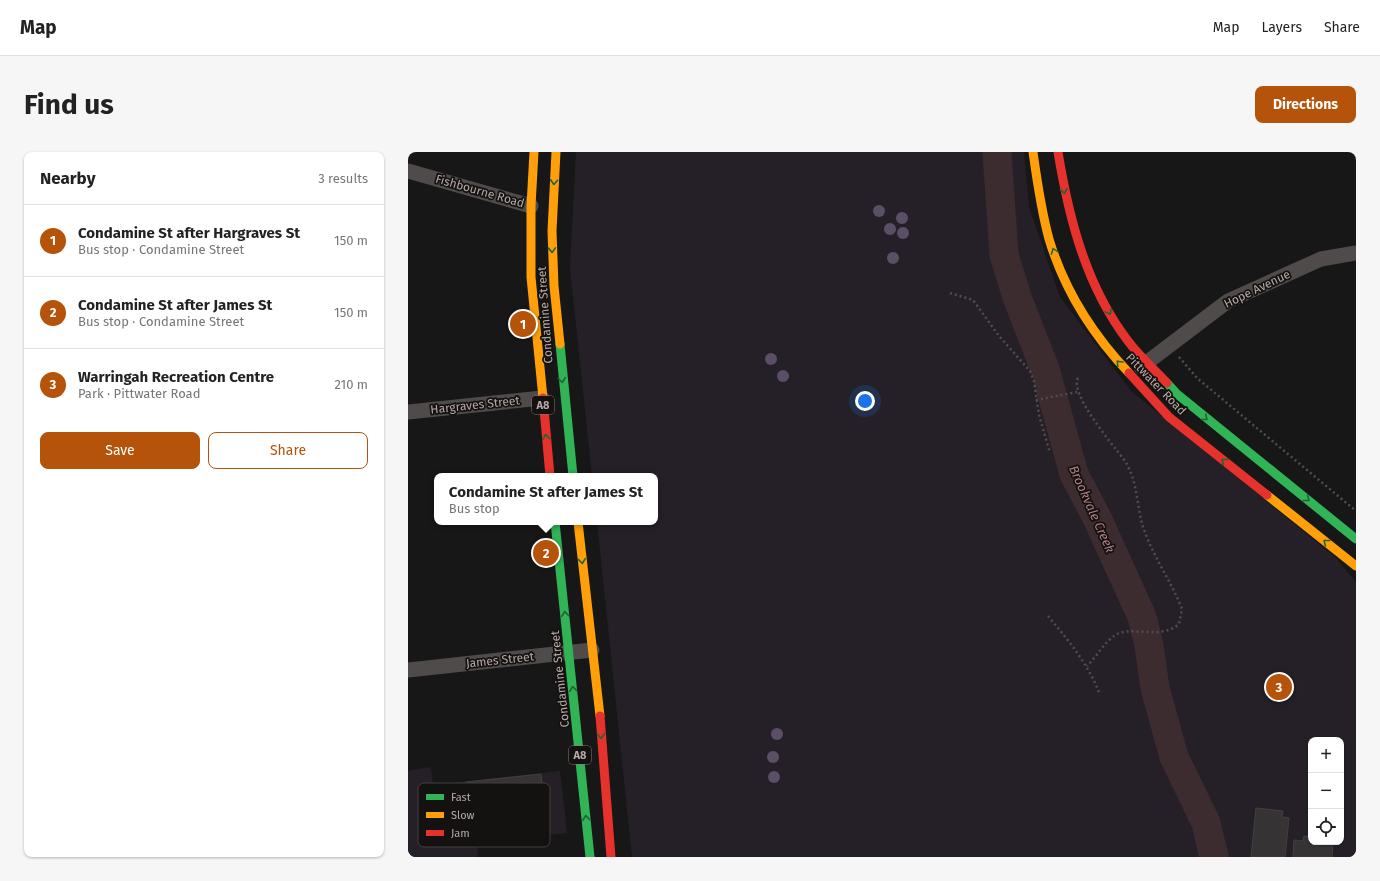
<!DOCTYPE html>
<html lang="en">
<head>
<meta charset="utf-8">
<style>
	:root { --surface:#fff; --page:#f6f6f6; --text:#222; --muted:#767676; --line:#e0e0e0; --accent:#b45309 }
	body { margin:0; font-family:"Fira Sans",sans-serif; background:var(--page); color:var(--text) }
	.controls { position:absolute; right:12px; bottom:12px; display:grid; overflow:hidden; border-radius:8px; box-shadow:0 1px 3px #0004 }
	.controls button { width:36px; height:36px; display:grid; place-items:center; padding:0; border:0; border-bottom:1px solid var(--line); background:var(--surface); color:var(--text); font:20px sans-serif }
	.you { position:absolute; left:457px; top:249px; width:14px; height:14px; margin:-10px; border:3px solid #fff; border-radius:50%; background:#1a73e8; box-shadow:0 0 0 6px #1a73e833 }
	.badge { display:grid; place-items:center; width:26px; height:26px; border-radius:50%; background:var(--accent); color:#fff; font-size:13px; font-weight:700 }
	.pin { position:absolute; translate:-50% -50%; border:2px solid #fff; box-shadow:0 1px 4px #0006 }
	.popup { position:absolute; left:26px; top:321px; width:224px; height:52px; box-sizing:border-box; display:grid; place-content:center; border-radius:8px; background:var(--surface); filter:drop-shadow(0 1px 3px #0005); font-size:13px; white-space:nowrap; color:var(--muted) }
	.popup b { font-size:15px; color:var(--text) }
	.popup::after { content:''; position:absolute; left:50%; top:100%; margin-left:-8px; border:8px solid transparent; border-top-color:var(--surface) }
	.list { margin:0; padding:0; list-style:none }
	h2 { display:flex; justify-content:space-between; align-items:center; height:52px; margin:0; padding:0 16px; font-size:17px }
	h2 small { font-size:13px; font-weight:400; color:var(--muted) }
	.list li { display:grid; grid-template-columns:26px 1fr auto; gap:12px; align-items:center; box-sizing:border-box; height:72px; padding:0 16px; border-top:1px solid var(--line) }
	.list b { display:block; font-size:15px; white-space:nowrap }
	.list p { margin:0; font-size:13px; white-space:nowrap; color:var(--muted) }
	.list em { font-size:13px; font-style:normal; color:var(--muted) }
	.actions { display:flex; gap:8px; padding:12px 16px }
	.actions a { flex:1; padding:9px 0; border:1px solid var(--accent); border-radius:8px; text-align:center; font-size:14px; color:var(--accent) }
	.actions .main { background:var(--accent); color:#fff }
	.icon { flex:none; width:22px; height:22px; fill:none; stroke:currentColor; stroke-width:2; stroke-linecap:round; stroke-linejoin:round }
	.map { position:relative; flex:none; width:948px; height:705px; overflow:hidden; border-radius:8px }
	header { display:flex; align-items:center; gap:24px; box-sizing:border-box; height:56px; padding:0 20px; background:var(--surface); border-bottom:1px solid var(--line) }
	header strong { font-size:19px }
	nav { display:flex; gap:22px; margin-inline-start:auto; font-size:14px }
	.intro { display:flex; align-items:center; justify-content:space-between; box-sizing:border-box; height:96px; padding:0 24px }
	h1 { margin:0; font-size:28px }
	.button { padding:10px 18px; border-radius:8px; background:var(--accent); color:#fff; font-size:14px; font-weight:700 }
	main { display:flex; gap:24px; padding:0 24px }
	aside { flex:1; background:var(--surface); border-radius:8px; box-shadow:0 1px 3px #0004 }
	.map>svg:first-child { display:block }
</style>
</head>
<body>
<header>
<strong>Map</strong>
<nav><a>Map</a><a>Layers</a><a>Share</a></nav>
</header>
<div class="intro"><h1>Find us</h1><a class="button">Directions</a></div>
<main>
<aside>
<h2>Nearby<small>3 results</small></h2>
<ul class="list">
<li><span class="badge">1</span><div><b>Condamine St after Hargraves St</b><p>Bus stop · Condamine Street</p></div><em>150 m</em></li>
<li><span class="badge">2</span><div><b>Condamine St after James St</b><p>Bus stop · Condamine Street</p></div><em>150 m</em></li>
<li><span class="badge">3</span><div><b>Warringah Recreation Centre</b><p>Park · Pittwater Road</p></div><em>210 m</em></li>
</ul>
<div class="actions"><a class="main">Save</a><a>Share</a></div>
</aside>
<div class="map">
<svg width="948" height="705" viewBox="0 0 948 705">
	<rect width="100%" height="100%" fill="#171717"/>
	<g fill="#252028" fill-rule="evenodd">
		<path d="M168 0H616L621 55 652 145 723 239 928 406 948 430V705H224L189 370H247V324H184L162 116ZM903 588H933V690H903Z"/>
		<polygon points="23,615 25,633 152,619 159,681 69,690 70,705 0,705 0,619"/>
	</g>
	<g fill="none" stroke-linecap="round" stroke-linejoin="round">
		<polyline stroke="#3d2c2f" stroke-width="29" points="589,0 596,103 610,148 637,217 666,322 690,368 734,465 741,493 747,536 766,605 798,671 806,705"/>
	</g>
	<g fill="#353333" stroke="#43403f">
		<polygon points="133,622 140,682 96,687 95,680 60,684 59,672 63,671 58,630"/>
		<polygon points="848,656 875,659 874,665 881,666 877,705 843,705"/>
		<polygon points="896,684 903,685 903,690 916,690 916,692 925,692 924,705 885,705 886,688 895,689"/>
	</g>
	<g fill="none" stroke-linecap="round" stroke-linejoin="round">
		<g stroke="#524d4d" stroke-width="2.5" stroke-dasharray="2 3" stroke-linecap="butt">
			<polyline points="542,141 565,148 591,184 622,219 626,229 631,263 642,301"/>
			<polyline points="771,205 789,226 948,359"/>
			<path d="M670 226C661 241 704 292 714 305 732 328 727 358 738 383 748 409 764 431 774 457L771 472C752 489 722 472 706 484 696 491 688 505 679 514"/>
			<polyline points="628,248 669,240"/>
			<path d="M640 464C661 489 681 513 692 543"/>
		</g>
		<g stroke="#504b4b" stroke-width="15">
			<polyline points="0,19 123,54"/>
			<polyline points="733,215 820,149 913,107 948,101"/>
			<polyline points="0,260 134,246"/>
			<polyline points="0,518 184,498"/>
		</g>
		<g stroke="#30b455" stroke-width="9">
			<polyline points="152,192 165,324"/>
			<polyline points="759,231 769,242 948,387"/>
			<polyline points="147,370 182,705"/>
		</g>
		<g stroke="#ff9f0a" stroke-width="9">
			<polyline points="126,0 123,54 123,125 135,246"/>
			<polyline points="148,0 144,79 146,134 152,192"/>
			<path d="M625 0C629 29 633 58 641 87 656 137 685 183 721 221"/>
			<polyline points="859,343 948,414"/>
			<polyline points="170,370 192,564"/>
		</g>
		<g stroke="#e5322d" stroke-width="9">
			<path d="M650 0C661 67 678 134 720 189 731 204 746 217 759 231"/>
			<polyline points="721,221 761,265 859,343"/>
			<polyline points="135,246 142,324"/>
			<polyline points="192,564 203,705"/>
		</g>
	</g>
	<g fill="#5a4f65">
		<circle cx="471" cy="59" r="6"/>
		<circle cx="494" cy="66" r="6"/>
		<circle cx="482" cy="77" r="6"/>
		<circle cx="495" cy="81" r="6"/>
		<circle cx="485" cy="106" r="6"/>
		<circle cx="363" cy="207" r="6"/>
		<circle cx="375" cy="224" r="6"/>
		<circle cx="369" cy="582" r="6"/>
		<circle cx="365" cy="605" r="6"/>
		<circle cx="366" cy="625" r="6"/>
	</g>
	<defs><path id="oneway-chevron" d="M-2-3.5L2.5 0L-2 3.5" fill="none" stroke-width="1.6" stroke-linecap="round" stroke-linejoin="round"/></defs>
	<g stroke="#226333">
		<use href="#oneway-chevron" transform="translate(146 30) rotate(93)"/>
		<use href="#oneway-chevron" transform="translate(656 39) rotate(80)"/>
		<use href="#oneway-chevron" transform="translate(144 98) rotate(88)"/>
		<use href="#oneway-chevron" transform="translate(646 99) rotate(-111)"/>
		<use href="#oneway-chevron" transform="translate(701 160) rotate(62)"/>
		<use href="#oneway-chevron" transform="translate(711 211) rotate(-133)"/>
		<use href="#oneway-chevron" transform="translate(154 228) rotate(84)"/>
		<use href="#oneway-chevron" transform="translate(797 266) rotate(39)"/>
		<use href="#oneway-chevron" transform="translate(138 285) rotate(-96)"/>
		<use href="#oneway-chevron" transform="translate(816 309) rotate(-141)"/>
		<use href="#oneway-chevron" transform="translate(899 347) rotate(38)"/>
		<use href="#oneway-chevron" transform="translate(918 390) rotate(-142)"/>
		<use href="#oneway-chevron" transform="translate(174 409) rotate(84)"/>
		<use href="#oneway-chevron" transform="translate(157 462) rotate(-96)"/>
		<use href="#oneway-chevron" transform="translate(165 537) rotate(-96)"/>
		<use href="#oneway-chevron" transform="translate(193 584) rotate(85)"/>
		<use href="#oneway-chevron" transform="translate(178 666) rotate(-96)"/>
	</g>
	<g text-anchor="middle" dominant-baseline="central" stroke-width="3.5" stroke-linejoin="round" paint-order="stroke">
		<g fill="#131211" stroke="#867c7a" stroke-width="1">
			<rect x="124" y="244" width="22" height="18" rx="3"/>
			<rect x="161" y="594" width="22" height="18" rx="3"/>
		</g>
		<g font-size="11" font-weight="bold" fill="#b8a9a7">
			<text x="135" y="253">A8</text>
			<text x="172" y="603">A8</text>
		</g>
		<g font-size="12" fill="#b8a9a7" stroke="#131211">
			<text transform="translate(72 39) rotate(16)">Fishbourne Road</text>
			<text transform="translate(849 137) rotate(-26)">Hope Avenue</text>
			<text transform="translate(137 163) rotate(-94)">Condamine Street</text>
			<text transform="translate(748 232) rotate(46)">Pittwater Road</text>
			<text transform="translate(67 253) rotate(-6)">Hargraves Street</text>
			<text transform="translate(92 508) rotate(-6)">James Street</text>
			<text transform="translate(152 527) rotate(-96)">Condamine Street</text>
		</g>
		<g font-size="13" font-style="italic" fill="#b57c83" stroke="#131211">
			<text transform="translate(684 357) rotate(66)">Brookvale Creek</text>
		</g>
	</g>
	<rect x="10" y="631" width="132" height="64" rx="6" fill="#131211" stroke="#453f3e" stroke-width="1"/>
	<rect x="18" y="642" width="18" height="6" fill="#30b455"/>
	<rect x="18" y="660" width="18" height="6" fill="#ff9f0a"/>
	<rect x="18" y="678" width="18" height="6" fill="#e5322d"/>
	<g font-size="11" fill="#b8a9a7">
		<text x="43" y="649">Fast</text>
		<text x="43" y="667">Slow</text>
		<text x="43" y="685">Jam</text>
	</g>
</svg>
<div class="controls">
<button>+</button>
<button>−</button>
<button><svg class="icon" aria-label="locate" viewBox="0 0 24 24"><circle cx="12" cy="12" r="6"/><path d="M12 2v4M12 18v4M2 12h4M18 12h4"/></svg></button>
</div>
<div class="you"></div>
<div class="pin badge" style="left:115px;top:172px">1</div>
<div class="pin badge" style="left:138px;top:401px">2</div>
<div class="popup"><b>Condamine St after James St</b>Bus stop</div>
<div class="pin badge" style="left:871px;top:535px">3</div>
</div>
</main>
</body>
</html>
